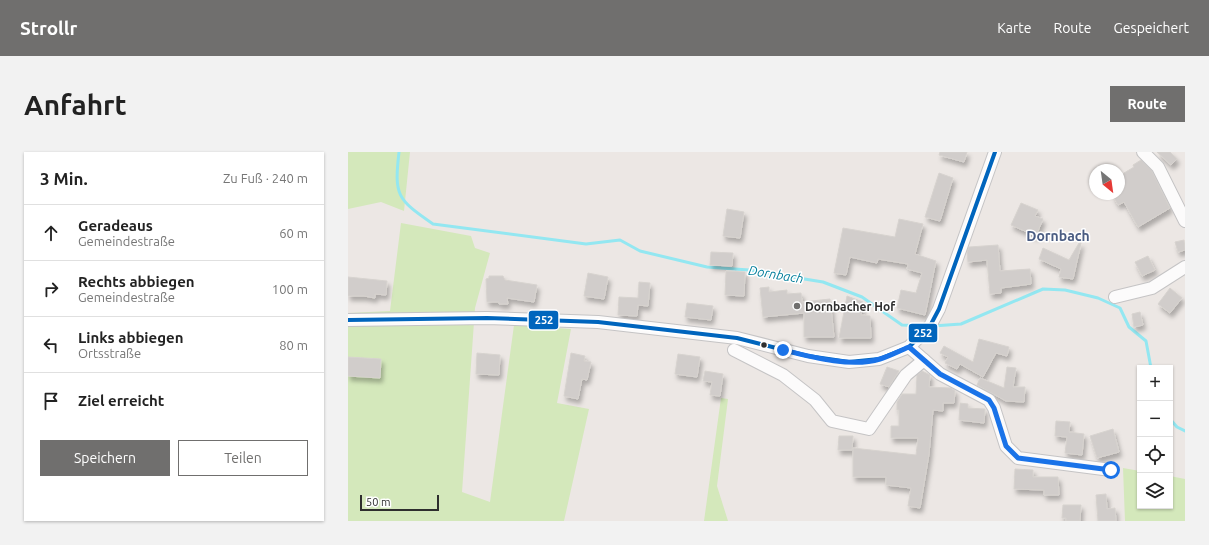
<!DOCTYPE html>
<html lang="de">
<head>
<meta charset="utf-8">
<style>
	:root { --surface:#fff; --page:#f2f2f2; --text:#222; --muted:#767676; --line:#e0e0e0; --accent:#706f6e }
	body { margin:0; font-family:Ubuntu,sans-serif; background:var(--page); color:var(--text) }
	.controls { position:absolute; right:12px; bottom:12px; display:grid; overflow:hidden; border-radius:0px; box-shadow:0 1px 3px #0004 }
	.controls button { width:36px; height:36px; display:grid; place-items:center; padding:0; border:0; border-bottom:1px solid var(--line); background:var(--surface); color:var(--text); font:20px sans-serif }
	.compass { position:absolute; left:741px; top:12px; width:36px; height:36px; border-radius:50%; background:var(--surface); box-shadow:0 1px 3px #0004; rotate:151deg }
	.scale { position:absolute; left:12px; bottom:10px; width:79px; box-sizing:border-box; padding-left:4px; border:2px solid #2e2e2e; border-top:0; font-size:11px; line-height:14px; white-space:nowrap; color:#2e2e2e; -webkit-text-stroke:3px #fff; paint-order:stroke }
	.stop { position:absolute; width:12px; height:12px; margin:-9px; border:3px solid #1a73e8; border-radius:50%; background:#fff }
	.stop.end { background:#1a73e8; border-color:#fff; box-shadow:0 1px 4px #0008 }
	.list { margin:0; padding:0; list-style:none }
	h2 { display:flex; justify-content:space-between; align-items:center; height:52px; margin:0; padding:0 16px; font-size:17px }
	h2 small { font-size:13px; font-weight:400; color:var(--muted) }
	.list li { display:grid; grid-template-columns:26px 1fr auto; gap:12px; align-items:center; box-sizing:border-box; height:56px; padding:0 16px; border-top:1px solid var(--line) }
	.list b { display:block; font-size:15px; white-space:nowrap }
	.list p { margin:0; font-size:13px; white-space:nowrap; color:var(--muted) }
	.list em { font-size:13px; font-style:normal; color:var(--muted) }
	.actions { display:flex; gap:8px; padding:12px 16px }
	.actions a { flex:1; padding:9px 0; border:1px solid var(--accent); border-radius:0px; text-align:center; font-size:14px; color:var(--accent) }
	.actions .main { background:var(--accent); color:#fff }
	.icon { flex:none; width:22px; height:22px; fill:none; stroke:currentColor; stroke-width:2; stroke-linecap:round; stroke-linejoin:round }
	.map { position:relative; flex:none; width:837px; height:369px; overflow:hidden; border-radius:0px }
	header { display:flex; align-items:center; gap:24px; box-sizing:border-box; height:56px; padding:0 20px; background:var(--accent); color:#fff }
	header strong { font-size:19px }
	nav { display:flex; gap:22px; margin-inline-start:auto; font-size:14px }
	.intro { display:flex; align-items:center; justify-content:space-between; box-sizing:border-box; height:96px; padding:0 24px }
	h1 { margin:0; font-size:28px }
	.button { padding:10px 18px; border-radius:0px; background:var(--accent); color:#fff; font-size:14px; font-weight:700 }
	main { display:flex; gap:24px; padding:0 24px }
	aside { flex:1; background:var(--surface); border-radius:0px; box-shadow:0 1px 3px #0004 }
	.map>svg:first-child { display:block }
</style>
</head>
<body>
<header>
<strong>Strollr</strong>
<nav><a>Karte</a><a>Route</a><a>Gespeichert</a></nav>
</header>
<div class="intro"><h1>Anfahrt</h1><a class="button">Route</a></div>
<main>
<aside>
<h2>3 Min.<small>Zu Fuß · 240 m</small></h2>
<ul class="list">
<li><svg class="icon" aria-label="ahead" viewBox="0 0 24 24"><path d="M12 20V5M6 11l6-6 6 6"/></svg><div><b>Geradeaus</b><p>Gemeindestraße</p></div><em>60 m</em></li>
<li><svg class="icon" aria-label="right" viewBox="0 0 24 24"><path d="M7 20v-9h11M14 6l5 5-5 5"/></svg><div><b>Rechts abbiegen</b><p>Gemeindestraße</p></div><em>100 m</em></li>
<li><svg class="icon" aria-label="left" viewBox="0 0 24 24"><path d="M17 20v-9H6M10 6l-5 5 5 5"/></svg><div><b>Links abbiegen</b><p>Ortsstraße</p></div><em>80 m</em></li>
<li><svg class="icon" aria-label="arrive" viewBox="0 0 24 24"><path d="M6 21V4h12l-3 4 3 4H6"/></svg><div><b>Ziel erreicht</b></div></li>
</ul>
<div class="actions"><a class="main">Speichern</a><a>Teilen</a></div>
</aside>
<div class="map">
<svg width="837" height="369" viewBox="0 0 837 369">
	<defs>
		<filter id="shadow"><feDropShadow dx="2.5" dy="4.5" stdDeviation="2" flood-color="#0004"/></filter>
	</defs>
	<rect width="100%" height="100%" fill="#ece7e4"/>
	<g fill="#d4e8bb">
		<polygon points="0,0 62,0 56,59 33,50 0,57"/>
		<polygon points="53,71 123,84 127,96 142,101 127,156 114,340 142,350 166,173 223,177 209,251 241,257 216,369 0,369 0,161 42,159"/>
		<polygon points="373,246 380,247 369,334 380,369 356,369"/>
		<polygon points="775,316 792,319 792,354 822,354 822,324 837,327 837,369 777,369"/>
	</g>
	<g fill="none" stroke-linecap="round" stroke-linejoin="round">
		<g stroke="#93e7f1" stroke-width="3">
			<path d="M51 0C46 44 49 47 85 72L238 92 272 88 292 99 359 115 401 118 475 130 514 145 554 173 577 174"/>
			<polyline points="585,174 613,172 695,137 717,138 750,146 772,156 781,175 798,189 803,216"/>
			<polyline points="822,267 829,275 837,279"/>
		</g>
	</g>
	<g fill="#d1cdcb" stroke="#d7d3cf" filter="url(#shadow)">
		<polygon points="592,0 619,0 616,10 591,3"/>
		<polygon points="809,0 822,0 829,7 823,13"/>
		<polygon points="793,8 804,19 822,56 790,75 776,50 770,53 764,42 771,42 771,24 786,15 785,13"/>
		<polygon points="591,21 605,26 592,69 577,65"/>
		<polygon points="673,51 690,58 687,64 695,67 688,84 663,73"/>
		<polygon points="379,57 396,60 392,86 375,84"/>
		<polygon points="551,67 575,72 567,102 588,109 577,163 549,156 553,138 568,141 574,121 559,117 560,112 530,107 529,111 502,105 498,123 486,121 495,76 547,85"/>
		<polygon points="836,88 837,98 830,100 827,90"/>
		<polygon points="731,91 733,91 725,127 711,125 713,117 691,107 695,96 721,108"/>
		<polygon points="650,93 652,119 682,117 683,132 653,136 653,141 642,142 639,108 620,110 619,100 621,95"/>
		<polygon points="363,100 385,101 384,114 362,113"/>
		<polygon points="800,104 807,118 794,124 787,110"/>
		<polygon points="378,119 397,120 396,144 377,143"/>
		<polygon points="240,121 260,125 256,147 236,144"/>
		<polygon points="141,124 155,124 157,128 189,133 186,150 159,146 160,152 151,152 151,150 139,150 138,127 141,126"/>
		<polygon points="0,125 39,129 38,143 27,142 27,146 16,144 0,144"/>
		<polygon points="291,130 302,131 300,154 290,153 289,164 270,163 271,145 290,146"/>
		<polygon points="421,135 421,140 439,138 439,142 453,141 454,150 482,147 486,185 456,185 456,161 415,165 412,136"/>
		<polygon points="822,136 834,146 822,161 810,152"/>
		<polygon points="499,144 515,150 513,163 522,164 523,186 491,186"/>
		<polygon points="339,151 365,154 363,168 337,165"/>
		<polygon points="792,160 795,173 786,175 784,162"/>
		<polygon points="631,187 661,195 659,204 648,201 635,225 612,212 609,217 597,211 600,205 592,201 596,194 625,210"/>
		<polygon points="129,201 152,203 151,223 128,222"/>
		<polygon points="223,201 237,204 236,209 243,210 239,228 234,227 230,247 216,244"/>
		<polygon points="330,202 352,205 349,225 327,222"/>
		<polygon points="0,205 33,207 32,226 0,224"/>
		<polygon points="539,215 551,219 541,235 532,232"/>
		<polygon points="659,215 668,216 665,235 677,235 676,250 658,249 629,233 632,226 656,236"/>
		<polygon points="357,219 375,222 372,244 362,243 364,230 355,229"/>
		<polygon points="574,219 582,223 581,235 603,236 607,239 606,251 595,251 595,259 585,258 581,302 572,356 560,354 563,336 538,333 538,325 505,325 505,296 568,303 570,286 543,286 543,274 551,274 551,258 549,258 549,250 554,242 568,242 569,223"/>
		<polygon points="612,251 620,252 620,256 637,257 636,271 611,268"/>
		<polygon points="708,269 722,270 721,280 736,282 734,303 717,301 719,285 707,284"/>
		<polygon points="765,277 771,300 749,306 742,284"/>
		<polygon points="491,284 505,284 504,298 490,298"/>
		<polygon points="667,317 685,318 685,325 710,325 711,343 696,343 696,338 666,337"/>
		<polygon points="758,342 759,357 767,356 768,369 750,369 748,343"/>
		<polygon points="715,353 733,353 732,369 718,369 718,366 714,366"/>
	</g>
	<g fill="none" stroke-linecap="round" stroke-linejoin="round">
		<defs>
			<g id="minor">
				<polyline points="795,0 810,15 837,69"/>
				<polyline points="767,145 804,136 837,115"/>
				<polyline points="0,168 139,166 250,170 389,186 460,204 501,210 531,207 561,195 582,174 591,157 647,0"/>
				<polyline points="561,195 592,222 641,248 646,256 658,294 670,306 763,318"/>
				<polyline points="386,198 435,223 467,248 484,269 521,277 558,223 576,208"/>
			</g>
		</defs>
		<use href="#minor" stroke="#c5c4c5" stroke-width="14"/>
		<use href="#minor" stroke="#fcfbfb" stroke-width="12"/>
		<defs>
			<polyline id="bus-1" points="0,168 139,166 250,170 389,186 460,204 501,210 531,207 561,195 582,174 591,157 647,0"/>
		</defs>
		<use href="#bus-1" stroke="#fff" stroke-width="7"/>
		<use href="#bus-1" stroke="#0065bd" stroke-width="4"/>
	</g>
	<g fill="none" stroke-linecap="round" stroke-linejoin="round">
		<path stroke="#1a73e8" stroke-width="5" d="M435 198C463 205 504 216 532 207 542 204 551 199 561 195L592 222 641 248 646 256 658 294 670 306 763 318"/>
	</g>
	<circle fill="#706f6e" stroke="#fff" stroke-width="1.5" cx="449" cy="154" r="4"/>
	<circle fill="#2e2e2e" stroke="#fff" stroke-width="1.5" cx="416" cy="193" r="3.5"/>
	<g text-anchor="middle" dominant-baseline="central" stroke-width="3" stroke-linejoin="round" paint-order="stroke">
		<g font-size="12" font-weight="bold" fill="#2e2e2e" stroke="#fff" text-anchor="start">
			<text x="457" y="154">Dornbacher Hof</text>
		</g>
		<g font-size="13" font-style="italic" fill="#057f9c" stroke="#fff">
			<text transform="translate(428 122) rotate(9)">Dornbach</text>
		</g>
		<g font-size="14" font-weight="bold" fill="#4a5c82" stroke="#fff">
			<text x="710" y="84">Dornbach</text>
		</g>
	</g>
	<g stroke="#fff" stroke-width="1.5">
		<rect x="180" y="158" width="31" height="20" rx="4" fill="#0065bd"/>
		<rect x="560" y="171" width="30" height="20" rx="4" fill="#0065bd"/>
	</g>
	<g font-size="11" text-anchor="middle" font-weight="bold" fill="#fff">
		<text x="196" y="172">252</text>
		<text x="575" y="185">252</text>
	</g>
</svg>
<div class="controls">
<button>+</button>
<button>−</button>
<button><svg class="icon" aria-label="locate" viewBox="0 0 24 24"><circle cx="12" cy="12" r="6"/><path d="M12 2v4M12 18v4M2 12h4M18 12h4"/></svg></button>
<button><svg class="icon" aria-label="layers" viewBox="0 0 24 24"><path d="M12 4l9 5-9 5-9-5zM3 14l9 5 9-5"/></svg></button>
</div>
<svg class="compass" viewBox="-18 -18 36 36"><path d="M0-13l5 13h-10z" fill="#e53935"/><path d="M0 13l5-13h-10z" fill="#767676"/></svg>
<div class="scale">50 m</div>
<div class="stop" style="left:763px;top:318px"></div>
<div class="stop end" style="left:435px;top:198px"></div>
</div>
</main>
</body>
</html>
